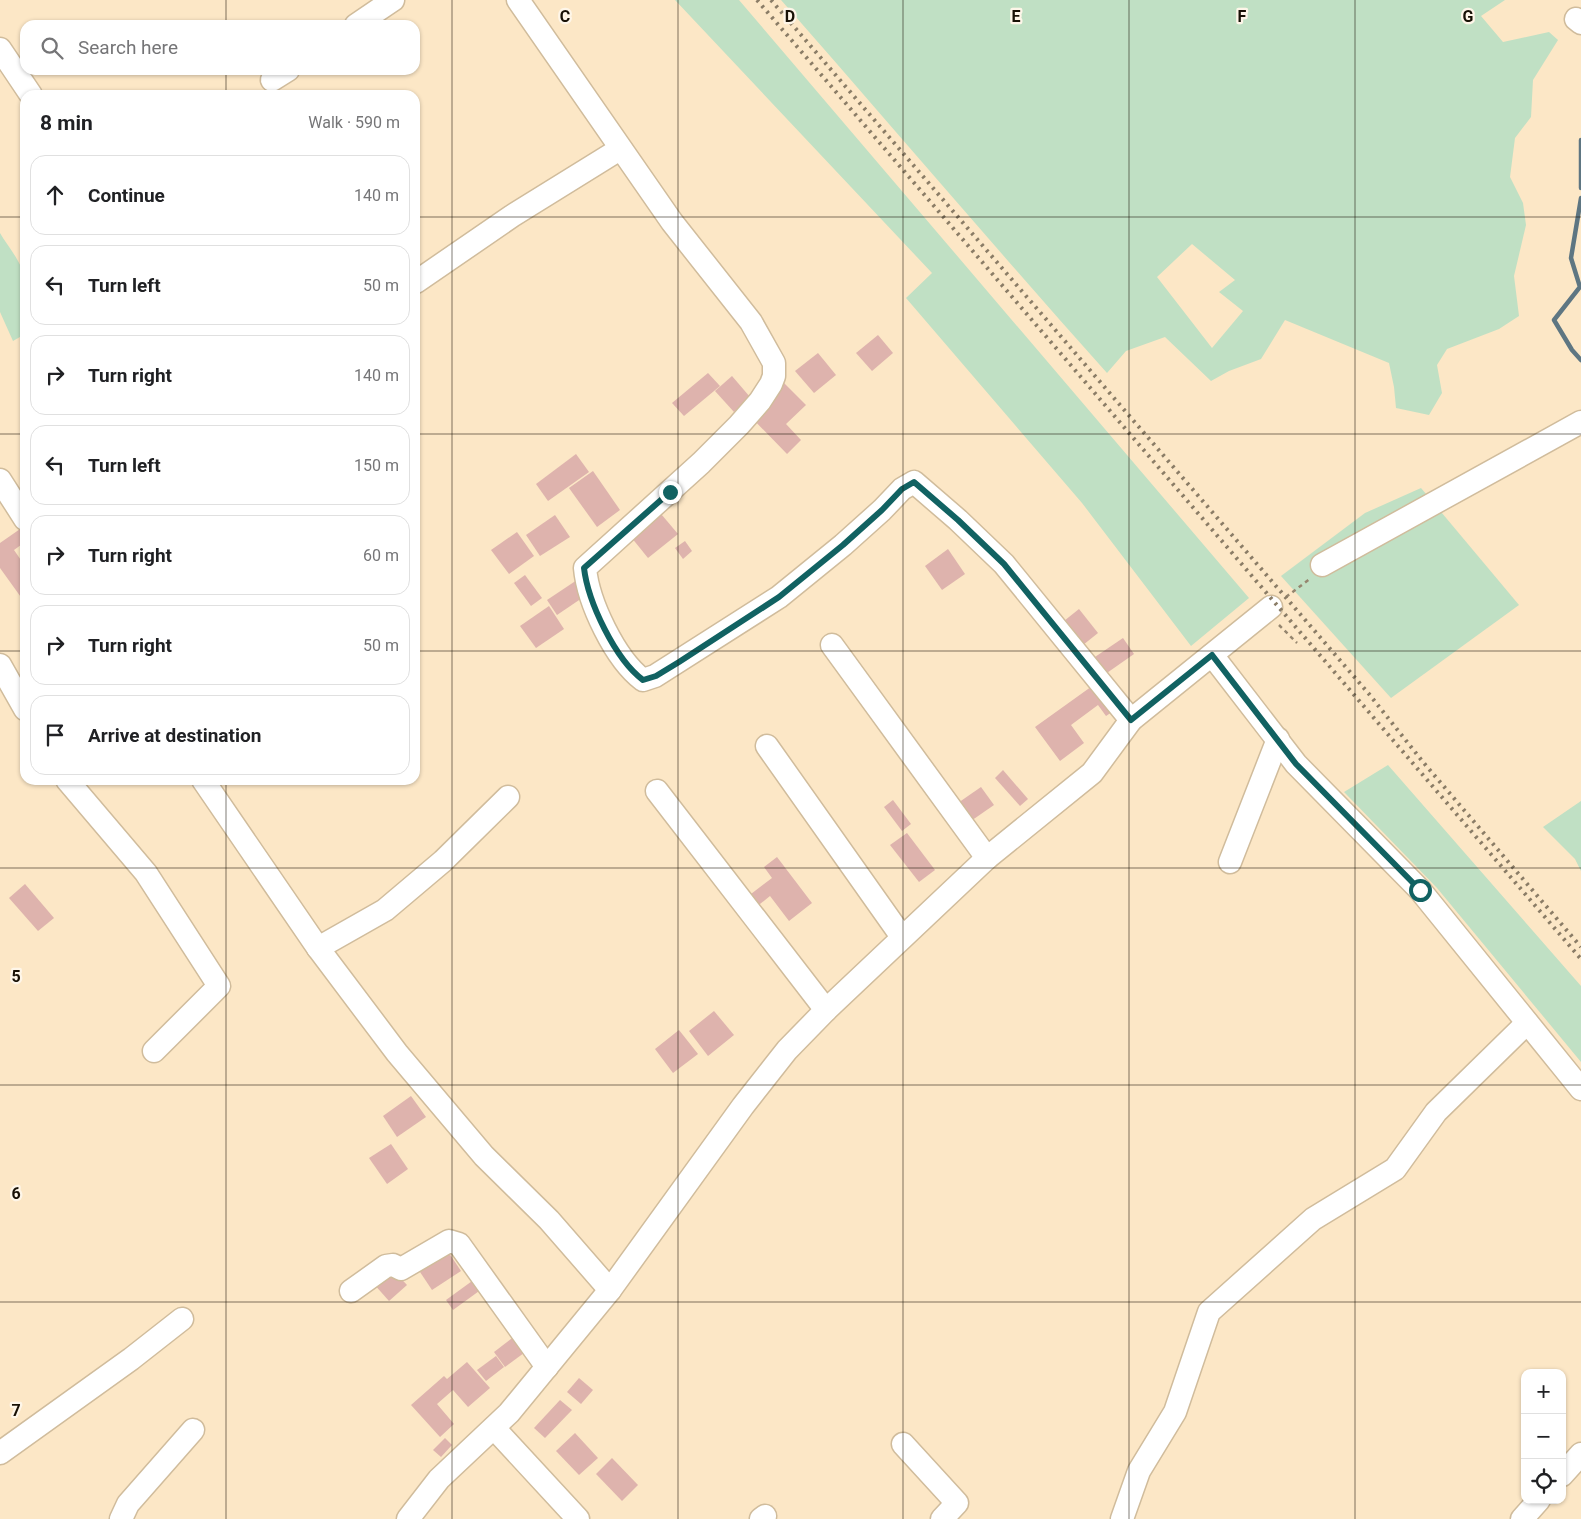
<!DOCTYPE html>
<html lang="en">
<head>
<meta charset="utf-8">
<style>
	:root { --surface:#fff; --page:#f6f6f6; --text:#202124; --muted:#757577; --line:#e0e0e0 }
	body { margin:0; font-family:Roboto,sans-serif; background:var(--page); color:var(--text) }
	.controls { position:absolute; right:15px; bottom:15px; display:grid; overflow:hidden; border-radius:10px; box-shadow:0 1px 4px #0004 }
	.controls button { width:45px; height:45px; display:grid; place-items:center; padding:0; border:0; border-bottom:1px solid var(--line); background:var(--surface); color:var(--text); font:25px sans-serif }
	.stop { position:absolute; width:15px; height:15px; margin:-11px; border:4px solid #116262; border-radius:50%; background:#fff }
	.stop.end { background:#116262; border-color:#fff; box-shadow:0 1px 5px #0008 }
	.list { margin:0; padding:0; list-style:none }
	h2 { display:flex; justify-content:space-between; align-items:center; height:65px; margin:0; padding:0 20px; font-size:21px }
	h2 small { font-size:16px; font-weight:400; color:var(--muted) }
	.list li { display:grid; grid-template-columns:32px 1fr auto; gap:15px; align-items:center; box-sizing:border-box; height:80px; margin:0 10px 10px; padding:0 10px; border:1px solid var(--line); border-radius:15px }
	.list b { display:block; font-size:19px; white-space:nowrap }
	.list em { font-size:16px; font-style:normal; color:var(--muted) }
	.icon { flex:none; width:28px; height:28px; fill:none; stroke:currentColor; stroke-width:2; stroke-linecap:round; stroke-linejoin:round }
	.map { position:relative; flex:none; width:1581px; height:1519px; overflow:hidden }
	.search { position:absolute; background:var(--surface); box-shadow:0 1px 4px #0004; left:20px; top:20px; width:400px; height:55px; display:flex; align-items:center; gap:12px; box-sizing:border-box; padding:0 18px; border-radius:15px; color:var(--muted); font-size:19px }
	.panel { position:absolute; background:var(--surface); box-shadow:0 1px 4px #0004; left:20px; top:90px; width:400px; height:695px; border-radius:15px }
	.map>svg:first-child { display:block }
</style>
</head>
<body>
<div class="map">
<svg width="1581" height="1519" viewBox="0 0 1581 1519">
	<rect width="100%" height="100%" fill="#fce7c6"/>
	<g fill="#c0e0c4" fill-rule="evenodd">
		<polygon points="675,0 739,0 1249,598 1191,646 1082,503 906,298 932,273"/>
		<path d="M781 0H1505L1481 16 1503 42 1549 32 1558 40 1533 80 1531 117 1515 138 1510 177 1523 203 1526 225 1514 276 1519 316 1499 329 1447 349 1437 365 1442 393 1429 415 1396 408 1394 387 1389 363 1285 320 1261 359 1229 371 1211 381 1165 337 1126 351 1107 373C997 250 890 124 781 0ZM1192 244 1235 280 1219 292 1243 311 1212 348 1157 277Z"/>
		<path d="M0 233C9 249 33 274 21 291L25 297V334L13 341 0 312Z"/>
		<polygon points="1421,488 1519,605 1391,698 1281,576 1365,513"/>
		<polygon points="1388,765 1581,986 1581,1062 1437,888 1344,792"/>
		<polygon points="1581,801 1581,871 1575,859 1543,827"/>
	</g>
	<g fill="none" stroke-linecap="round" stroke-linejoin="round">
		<g stroke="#5e7682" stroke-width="4.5">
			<polyline points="1581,140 1581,188"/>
			<polyline points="1581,198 1571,258 1580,287 1554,320 1572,350 1581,360"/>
		</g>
	</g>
	<g fill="#deb3ad">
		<polygon points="878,335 893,353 872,371 856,353"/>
		<polygon points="818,353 836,375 814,393 795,371"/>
		<polygon points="708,373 720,386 684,416 672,403"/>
		<polygon points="732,376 750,397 734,412 715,391"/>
		<polygon points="784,383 806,405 786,424 801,440 787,454 750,416"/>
		<polygon points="576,454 589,472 548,501 536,484"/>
		<polygon points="593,471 620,510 597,527 569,488"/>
		<polygon points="656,508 678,534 648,558 627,532"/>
		<polygon points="555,515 570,537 540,556 526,535"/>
		<polygon points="23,527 25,542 14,550 25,566 25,570 21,573 25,578 25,599 23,600 0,568 0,543"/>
		<polygon points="517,532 534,556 509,574 491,550"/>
		<polygon points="685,541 692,551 683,559 675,548"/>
		<polygon points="948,549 965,574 942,590 925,566"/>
		<polygon points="525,575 542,598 531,606 514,583"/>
		<polygon points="577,580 588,594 557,615 547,600"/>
		<polygon points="549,606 564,629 536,648 520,626"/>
		<polygon points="1079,609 1098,633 1083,645 1064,621"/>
		<polygon points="1123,638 1134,654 1104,675 1092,659"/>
		<polygon points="1095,684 1115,710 1106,716 1098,705 1071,725 1084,743 1060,761 1035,727"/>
		<polygon points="1003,770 1028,799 1020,806 995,778"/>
		<polygon points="981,787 994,805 968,823 955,805"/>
		<polygon points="893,800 911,824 902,831 884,807"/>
		<polygon points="907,833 935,870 919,882 890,845"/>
		<polygon points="777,857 812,903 789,921 770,896 755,908 747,897 772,878 764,867"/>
		<polygon points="25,884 54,918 38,931 9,898"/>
		<polygon points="714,1011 734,1035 708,1056 689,1031"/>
		<polygon points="679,1030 698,1054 673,1073 655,1049"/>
		<polygon points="411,1096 426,1117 397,1137 383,1116"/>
		<polygon points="391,1144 408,1169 387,1184 369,1158"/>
		<polygon points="445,1247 461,1271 432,1290 416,1266"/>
		<polygon points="390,1267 407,1285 389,1301 373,1283"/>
		<polygon points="479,1276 486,1286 453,1310 446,1300"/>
		<polygon points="516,1335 528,1350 505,1367 494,1352"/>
		<polygon points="496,1356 504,1367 486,1381 477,1370"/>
		<polygon points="467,1362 490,1388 468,1407 453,1390 437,1404 454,1424 440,1437 411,1405 444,1376 447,1379"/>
		<polygon points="579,1378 593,1390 581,1404 567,1392"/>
		<polygon points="560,1400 572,1410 545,1438 534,1428"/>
		<polygon points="575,1433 598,1458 579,1475 556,1451"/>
		<polygon points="445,1438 452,1445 441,1457 433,1450"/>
		<polygon points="612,1458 638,1485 622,1501 596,1474"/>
	</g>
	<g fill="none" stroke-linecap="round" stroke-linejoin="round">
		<defs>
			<g id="minor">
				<path d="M518 0 672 222 751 322 774 363V376L771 384 760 401 739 425 701 463 585 568C588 602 615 659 643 680L655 676 779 597 843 545 882 510 902 489 914 482 958 520 1004 564 1131 720"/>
				<polyline points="1576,19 1581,23"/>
				<polyline points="356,25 393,0"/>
				<polyline points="0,49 31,95"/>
				<polyline points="272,80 288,70"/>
				<polyline points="416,282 512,216 620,149"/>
				<polyline points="0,480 25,519"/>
				<polyline points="1322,565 1581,422"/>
				<polyline points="832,645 987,858"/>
				<polyline points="1212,655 1296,764 1420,890 1581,1089"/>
				<polyline points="0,665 25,709"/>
				<polyline points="767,746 902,937"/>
				<polyline points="67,780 146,873 219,986 154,1051"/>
				<polyline points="203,780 318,948 397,1053 484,1156 549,1220 610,1290"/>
				<polyline points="657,791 826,1010"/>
				<polyline points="1230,862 1278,739"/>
				<polyline points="318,948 385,910 443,861 508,797"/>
				<polyline points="351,1291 386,1266 393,1265 401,1269 449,1241 459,1244 547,1367"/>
				<polyline points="494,1428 578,1519"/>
				<polyline points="903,1444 957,1503 942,1519"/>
				<polyline points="0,1453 131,1359 182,1319"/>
				<polyline points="1562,1475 1581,1454"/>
				<polyline points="121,1519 128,1504 193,1430"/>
				<polyline points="408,1519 439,1479 509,1413 610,1290 743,1106 787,1050 826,1010 987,858 1092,773 1131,720 1271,607"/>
				<polyline points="761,1519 765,1516"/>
				<polyline points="1122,1519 1139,1471 1175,1412 1209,1312 1313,1219 1395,1169 1436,1112 1527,1023"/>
				<polyline points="1522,1519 1539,1500"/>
			</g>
		</defs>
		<use href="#minor" stroke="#d0bc9c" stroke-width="25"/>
		<g stroke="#95866f" stroke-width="2.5" stroke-dasharray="4 4" stroke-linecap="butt">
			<polyline points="1286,597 1311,578"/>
			<polyline points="1279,625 1297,643"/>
		</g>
		<use href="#minor" stroke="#fff" stroke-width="22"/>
		<g stroke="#8a7c66" stroke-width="4" stroke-dasharray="2.5 5" stroke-linecap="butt">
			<polyline points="757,0 1581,959"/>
			<polyline points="771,0 1369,694 1423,762 1581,947"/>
		</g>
	</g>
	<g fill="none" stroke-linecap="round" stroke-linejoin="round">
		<path stroke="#116262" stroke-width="6" d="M670 492 584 568C588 602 615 659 643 680L656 676 679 662 779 597 843 545 882 510 902 489 914 482 958 520 1004 564 1131 720 1212 655 1296 764 1420 890"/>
	</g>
	<path fill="none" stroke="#171005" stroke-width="1" stroke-opacity="0.55" d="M226 0V25M452 0V1519M678 0V1519M903 0V1519M1129 0V1519M1355 0V1519M226 70V95M0 217H25M415 217H1581M0 434H25M415 434H1581M0 651H25M415 651H1581M226 780V1519M0 868H1581M0 1085H1581M0 1302H1581"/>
	<g font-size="16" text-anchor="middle" font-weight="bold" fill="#171005" stroke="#fef6e9" stroke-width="4.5" stroke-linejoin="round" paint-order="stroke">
		<text x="565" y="22">C</text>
		<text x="790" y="22">D</text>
		<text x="1016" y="22">E</text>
		<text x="1242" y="22">F</text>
		<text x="1468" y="22">G</text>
		<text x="16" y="982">5</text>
		<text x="16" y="1199">6</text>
		<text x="16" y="1416">7</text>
	</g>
</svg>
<div class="controls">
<button>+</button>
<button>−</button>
<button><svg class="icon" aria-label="locate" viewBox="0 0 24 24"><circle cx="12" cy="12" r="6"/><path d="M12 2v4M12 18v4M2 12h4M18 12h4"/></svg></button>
</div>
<div class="stop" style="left:1420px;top:890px"></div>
<div class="stop end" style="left:670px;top:492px"></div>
<div class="search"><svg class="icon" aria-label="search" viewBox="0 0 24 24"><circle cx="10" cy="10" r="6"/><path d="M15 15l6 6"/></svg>Search here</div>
<section class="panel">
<h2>8 min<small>Walk · 590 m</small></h2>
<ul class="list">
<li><svg class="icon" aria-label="ahead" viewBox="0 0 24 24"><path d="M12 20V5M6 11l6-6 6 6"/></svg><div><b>Continue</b></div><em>140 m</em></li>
<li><svg class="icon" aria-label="left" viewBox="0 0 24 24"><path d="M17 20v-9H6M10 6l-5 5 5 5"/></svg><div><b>Turn left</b></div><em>50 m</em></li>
<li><svg class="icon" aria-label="right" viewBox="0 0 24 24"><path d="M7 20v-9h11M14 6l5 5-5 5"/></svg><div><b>Turn right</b></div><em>140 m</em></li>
<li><svg class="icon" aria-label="left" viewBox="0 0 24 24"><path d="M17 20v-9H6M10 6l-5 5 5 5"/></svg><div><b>Turn left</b></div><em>150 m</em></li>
<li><svg class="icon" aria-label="right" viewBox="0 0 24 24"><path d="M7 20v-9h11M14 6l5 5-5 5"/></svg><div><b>Turn right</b></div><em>60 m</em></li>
<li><svg class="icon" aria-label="right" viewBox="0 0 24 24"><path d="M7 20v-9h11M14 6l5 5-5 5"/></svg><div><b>Turn right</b></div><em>50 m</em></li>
<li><svg class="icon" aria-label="arrive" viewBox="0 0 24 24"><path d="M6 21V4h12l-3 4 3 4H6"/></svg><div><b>Arrive at destination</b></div></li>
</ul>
</section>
</div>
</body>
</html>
